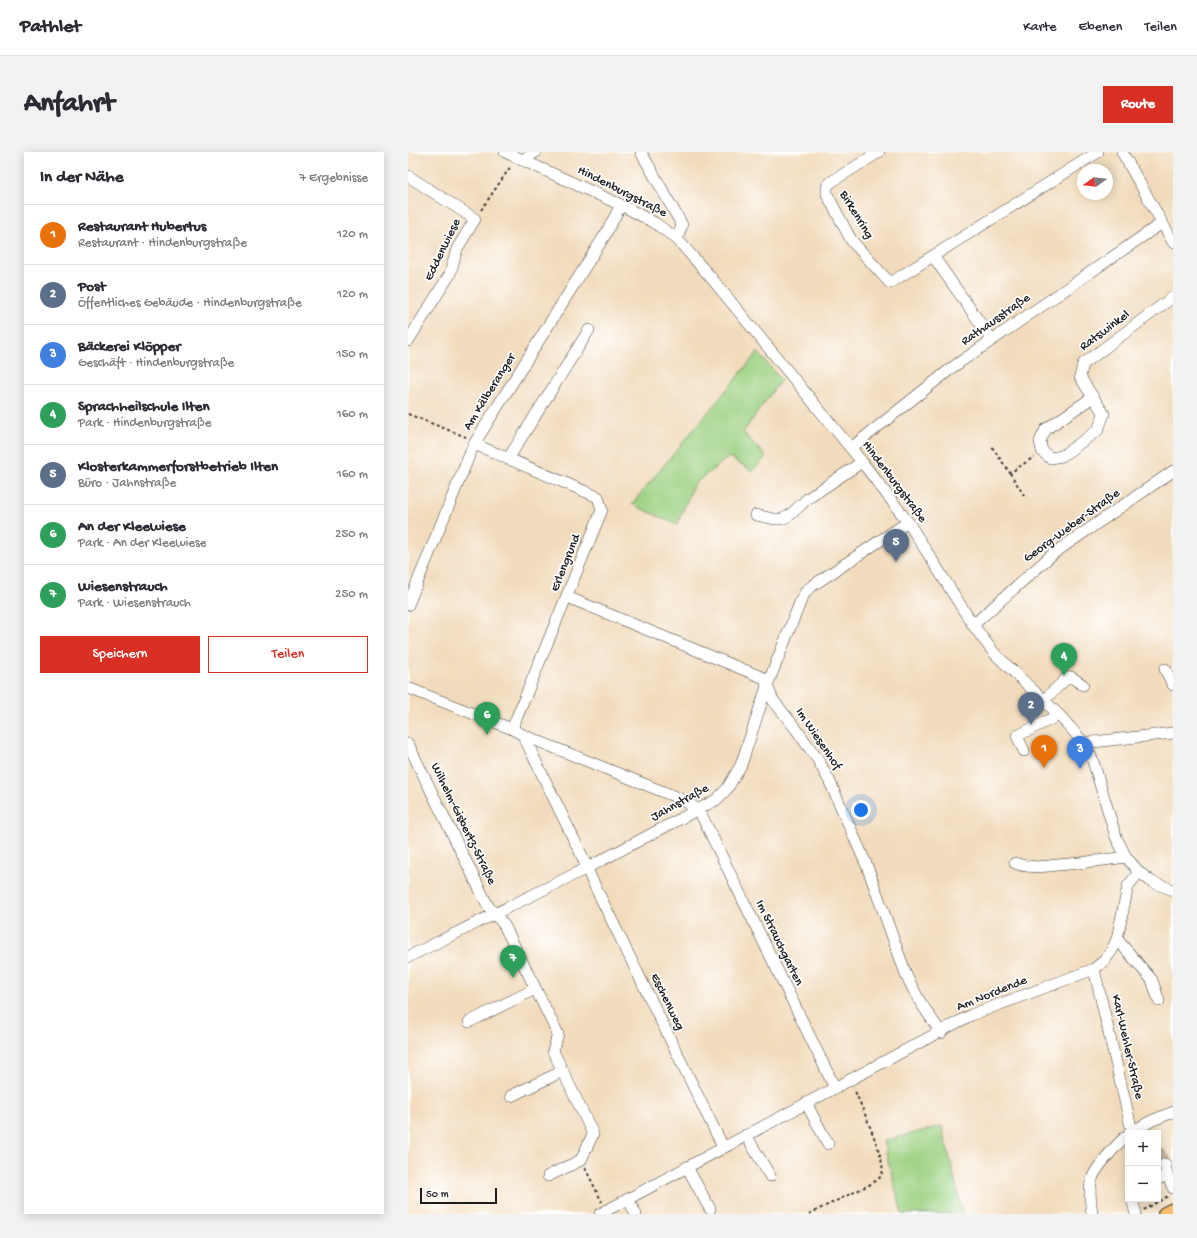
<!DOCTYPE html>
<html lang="de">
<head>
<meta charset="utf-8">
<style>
	:root { --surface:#fff; --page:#f2f2f3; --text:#2b2b33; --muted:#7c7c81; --line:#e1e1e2; --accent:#d93025 }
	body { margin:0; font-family:"Gochi Hand",sans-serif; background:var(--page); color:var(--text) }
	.controls { position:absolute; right:12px; bottom:12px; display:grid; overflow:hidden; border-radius:0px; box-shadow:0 2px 10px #0003 }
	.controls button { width:36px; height:36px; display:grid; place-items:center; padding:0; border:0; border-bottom:1px solid var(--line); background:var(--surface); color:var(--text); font:20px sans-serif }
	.compass { position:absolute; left:669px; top:12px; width:36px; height:36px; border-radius:50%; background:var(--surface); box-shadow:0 2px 10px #0003; rotate:255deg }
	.scale { position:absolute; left:12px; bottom:10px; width:77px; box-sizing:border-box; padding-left:4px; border:2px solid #1c1c1c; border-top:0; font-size:11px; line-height:14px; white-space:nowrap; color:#1c1c1c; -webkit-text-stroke:3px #fff; paint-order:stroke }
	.you { position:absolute; left:453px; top:658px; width:14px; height:14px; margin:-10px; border:3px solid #fff; border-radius:50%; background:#1a73e8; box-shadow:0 0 0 6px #1a73e833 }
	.badge { display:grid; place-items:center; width:26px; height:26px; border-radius:50%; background:var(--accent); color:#fff; font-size:13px; font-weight:700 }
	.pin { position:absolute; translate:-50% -33px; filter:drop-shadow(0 1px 2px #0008) }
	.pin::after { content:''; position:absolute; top:21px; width:14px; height:12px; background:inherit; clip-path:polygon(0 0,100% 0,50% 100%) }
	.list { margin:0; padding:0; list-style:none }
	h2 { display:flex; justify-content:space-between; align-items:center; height:52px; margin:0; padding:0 16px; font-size:17px }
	h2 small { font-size:13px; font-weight:400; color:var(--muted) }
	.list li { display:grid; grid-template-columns:26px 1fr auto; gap:12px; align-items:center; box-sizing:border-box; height:60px; padding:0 16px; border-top:1px solid var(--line) }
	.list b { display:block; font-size:15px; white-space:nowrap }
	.list p { margin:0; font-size:13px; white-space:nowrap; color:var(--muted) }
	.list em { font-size:13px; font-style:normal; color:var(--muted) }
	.actions { display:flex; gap:8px; padding:12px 16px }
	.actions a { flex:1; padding:9px 0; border:1px solid var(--accent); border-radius:0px; text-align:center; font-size:14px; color:var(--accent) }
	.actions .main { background:var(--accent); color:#fff }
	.map { position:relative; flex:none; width:765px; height:1062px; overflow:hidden; border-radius:0px }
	header { display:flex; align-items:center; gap:24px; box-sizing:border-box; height:56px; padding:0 20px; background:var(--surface); border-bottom:1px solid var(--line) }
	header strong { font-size:19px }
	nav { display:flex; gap:22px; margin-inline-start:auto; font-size:14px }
	.intro { display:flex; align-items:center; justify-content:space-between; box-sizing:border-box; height:96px; padding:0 24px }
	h1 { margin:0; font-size:28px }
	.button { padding:10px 18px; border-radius:0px; background:var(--accent); color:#fff; font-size:14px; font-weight:700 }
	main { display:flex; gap:24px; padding:0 24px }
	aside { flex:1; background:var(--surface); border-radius:0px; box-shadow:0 2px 10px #0003 }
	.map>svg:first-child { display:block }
</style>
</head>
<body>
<header>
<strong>Pathlet</strong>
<nav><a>Karte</a><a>Ebenen</a><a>Teilen</a></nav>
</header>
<div class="intro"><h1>Anfahrt</h1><a class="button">Route</a></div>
<main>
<aside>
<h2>In der Nähe<small>7 Ergebnisse</small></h2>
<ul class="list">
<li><span class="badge" style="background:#e8710a">1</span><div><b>Restaurant Hubertus</b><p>Restaurant · Hindenburgstraße</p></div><em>120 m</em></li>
<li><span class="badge" style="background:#5c6f8a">2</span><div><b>Post</b><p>Öffentliches Gebäude · Hindenburgstraße</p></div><em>120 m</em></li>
<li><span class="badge" style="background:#3f7fe0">3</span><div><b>Bäckerei Klöpper</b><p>Geschäft · Hindenburgstraße</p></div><em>150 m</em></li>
<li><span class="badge" style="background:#2e9e5b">4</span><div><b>Sprachheilschule Ilten</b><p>Park · Hindenburgstraße</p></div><em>160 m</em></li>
<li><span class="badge" style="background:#5c6f8a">5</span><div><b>Klosterkammerforstbetrieb Ilten</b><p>Büro · Jahnstraße</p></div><em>160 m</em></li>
<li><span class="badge" style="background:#2e9e5b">6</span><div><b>An der Kleewiese</b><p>Park · An der Kleewiese</p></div><em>250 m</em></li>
<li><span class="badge" style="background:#2e9e5b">7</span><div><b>Wiesenstrauch</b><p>Park · Wiesenstrauch</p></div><em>250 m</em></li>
</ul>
<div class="actions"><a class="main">Speichern</a><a>Teilen</a></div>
</aside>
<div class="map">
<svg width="765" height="1062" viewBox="0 0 765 1062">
	<rect width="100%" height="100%" fill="#fff"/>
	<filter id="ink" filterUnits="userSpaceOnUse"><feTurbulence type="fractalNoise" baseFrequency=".025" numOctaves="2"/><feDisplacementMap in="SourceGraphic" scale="8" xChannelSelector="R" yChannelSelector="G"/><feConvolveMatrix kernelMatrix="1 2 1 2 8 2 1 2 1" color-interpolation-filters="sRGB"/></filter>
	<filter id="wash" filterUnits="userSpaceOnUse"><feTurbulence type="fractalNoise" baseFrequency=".012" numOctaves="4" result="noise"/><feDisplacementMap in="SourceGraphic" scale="16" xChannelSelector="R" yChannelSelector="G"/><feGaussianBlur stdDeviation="0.9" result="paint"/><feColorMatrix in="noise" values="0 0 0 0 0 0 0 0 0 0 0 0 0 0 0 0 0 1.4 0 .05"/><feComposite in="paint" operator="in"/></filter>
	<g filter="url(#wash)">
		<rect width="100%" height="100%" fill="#f2dbbc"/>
		<g fill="#9bd080" stroke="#5c764e">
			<polygon points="350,200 373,228 335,280 358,305 344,319 321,305 286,332 269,373 224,352"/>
			<polygon points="534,974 555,1062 494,1062 475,989"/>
		</g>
	</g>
	<g filter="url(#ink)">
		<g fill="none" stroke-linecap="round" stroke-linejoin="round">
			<polyline stroke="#c7b59c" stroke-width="11" stroke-dasharray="11 5.5" stroke-linecap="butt" points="750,998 757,1012"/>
			<defs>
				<g id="minor">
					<polyline points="97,0 213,53 247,71 269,87 305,128 454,310 500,370 565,473 586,501 651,563 676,591 685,609 708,685 718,705 731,720 744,730 765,738"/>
					<polyline points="233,0 274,73 269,87"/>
					<polyline points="471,0 423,30 419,35 419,42 443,88 482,131 690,0"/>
					<polyline points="714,0 765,90"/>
					<polyline points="114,8 128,0"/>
					<polyline points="0,24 67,67 49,97 42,122 0,189"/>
					<polyline points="525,104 584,188"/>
					<polyline points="685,245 638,277 632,289 634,299 642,306 654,304 690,278 696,262 672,225 675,212 765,145"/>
					<polyline points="66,292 190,345 194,358 104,577"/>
					<polyline points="443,296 545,215 754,71"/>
					<polyline points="100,307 181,178"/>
					<polyline points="348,363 366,367 374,367 382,363 399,347 454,310"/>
					<polyline points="159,445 356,526 365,548 388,577 410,608 421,628 459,714 499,825 511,848 533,881"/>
					<polyline points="0,453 66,292 197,83 213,53"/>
					<polyline points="565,473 646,401 765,319"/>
					<polyline points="757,517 765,533"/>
					<polyline points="0,536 104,577 115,583 273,647 291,658 427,936"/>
					<polyline points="636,548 659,526 663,525 675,533"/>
					<polyline points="115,583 174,704 183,726 315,995"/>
					<polyline points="676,591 765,581"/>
					<polyline points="0,592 80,754 96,773 150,882 145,899 185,982 173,1008 140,1024"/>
					<polyline points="616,599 609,584 651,563"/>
					<path d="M607 711C621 717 636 714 650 713 673 711 695 708 718 705"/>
					<polyline points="709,787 744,828 751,849"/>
					<polyline points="0,805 179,716 308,648 319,637 333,613 359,534 393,448 398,439 404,434 500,370"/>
					<polyline points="686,817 724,979"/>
					<polyline points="61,870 127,837"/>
					<polyline points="103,944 155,919"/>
					<polyline points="398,951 420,992"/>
					<polyline points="722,981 743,969 765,960"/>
					<polyline points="338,983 362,1024"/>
					<polyline points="757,1012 759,1023"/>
					<polyline points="279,1015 302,1057"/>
					<polyline points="750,1027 759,1023 765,1036"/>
					<polyline points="220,1047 228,1062"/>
					<polyline points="724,1047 728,1062"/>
					<polyline points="192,1062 563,863 686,817 697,808 704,798 709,787 720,734 731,720"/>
					<path d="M684 1062C683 1051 680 1038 684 1027 687 1016 711 990 720 983"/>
				</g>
				<polyline id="major" points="757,1062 765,1058"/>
			</defs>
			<use href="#minor" stroke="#3c3934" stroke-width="12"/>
			<use href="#major" stroke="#3c3934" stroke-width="16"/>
			<g stroke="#3c3934" stroke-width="2" stroke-dasharray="3 3" stroke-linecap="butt">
				<polyline points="73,58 103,14"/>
				<polyline points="0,262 58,285"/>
				<polyline points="584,295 602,321 626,305"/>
				<polyline points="602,321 617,345"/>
				<polyline points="177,1016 194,1050"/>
				<polyline points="736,1058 760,1044"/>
				<path d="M401 1062 463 1032C467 1029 472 1027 474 1022 479 1010 452 951 446 937"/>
			</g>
			<use href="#minor" stroke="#fff" stroke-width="11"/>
			<use href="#major" stroke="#f9bf6d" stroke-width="14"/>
		</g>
	</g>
	<g text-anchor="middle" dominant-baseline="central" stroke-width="3.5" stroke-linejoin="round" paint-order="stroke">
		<g font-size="13" fill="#1c1c1c" stroke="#fff">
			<text transform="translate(214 40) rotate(27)">Hindenburgstraße</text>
			<text transform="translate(448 63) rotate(59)">Birkenring</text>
			<text transform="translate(35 98) rotate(-64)">Eddenwiese</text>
			<text transform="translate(588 168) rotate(-35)">Rathausstraße</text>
			<text transform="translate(697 179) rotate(-37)">Ratswinkel</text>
			<text transform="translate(82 240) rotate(-58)">Am Kälberanger</text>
			<text transform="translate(486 330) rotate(53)">Hindenburgstraße</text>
			<text transform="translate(664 374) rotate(-36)">Georg-Weber-Straße</text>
			<text transform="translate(158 411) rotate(-68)">Erlengrund</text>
			<text transform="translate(410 587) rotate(56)">Im Wiesenhof</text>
			<text transform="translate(272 651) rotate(-29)">Jahnstraße</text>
			<text transform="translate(55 672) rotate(64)">Wilhelm-Gisbertz-Straße</text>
			<text transform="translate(371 791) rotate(64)">Im Strauchgarten</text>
			<text transform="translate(584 842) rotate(-22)">Am Nordende</text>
			<text transform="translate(259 850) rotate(64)">Eschenweg</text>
			<text transform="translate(719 895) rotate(77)">Karl-Wehler-Straße</text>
		</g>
	</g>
</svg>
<div class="controls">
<button>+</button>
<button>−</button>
</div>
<svg class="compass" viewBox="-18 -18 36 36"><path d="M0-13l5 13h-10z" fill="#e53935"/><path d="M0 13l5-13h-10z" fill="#7c7c81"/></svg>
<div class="scale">50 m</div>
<div class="you"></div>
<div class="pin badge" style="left:636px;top:616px;background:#e8710a">1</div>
<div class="pin badge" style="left:623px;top:573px;background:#5c6f8a">2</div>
<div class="pin badge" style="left:672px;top:617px;background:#3f7fe0">3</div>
<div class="pin badge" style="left:656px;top:524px;background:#2e9e5b">4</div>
<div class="pin badge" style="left:488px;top:410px;background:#5c6f8a">5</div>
<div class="pin badge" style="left:79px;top:583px;background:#2e9e5b">6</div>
<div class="pin badge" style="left:105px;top:826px;background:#2e9e5b">7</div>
</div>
</main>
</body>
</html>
